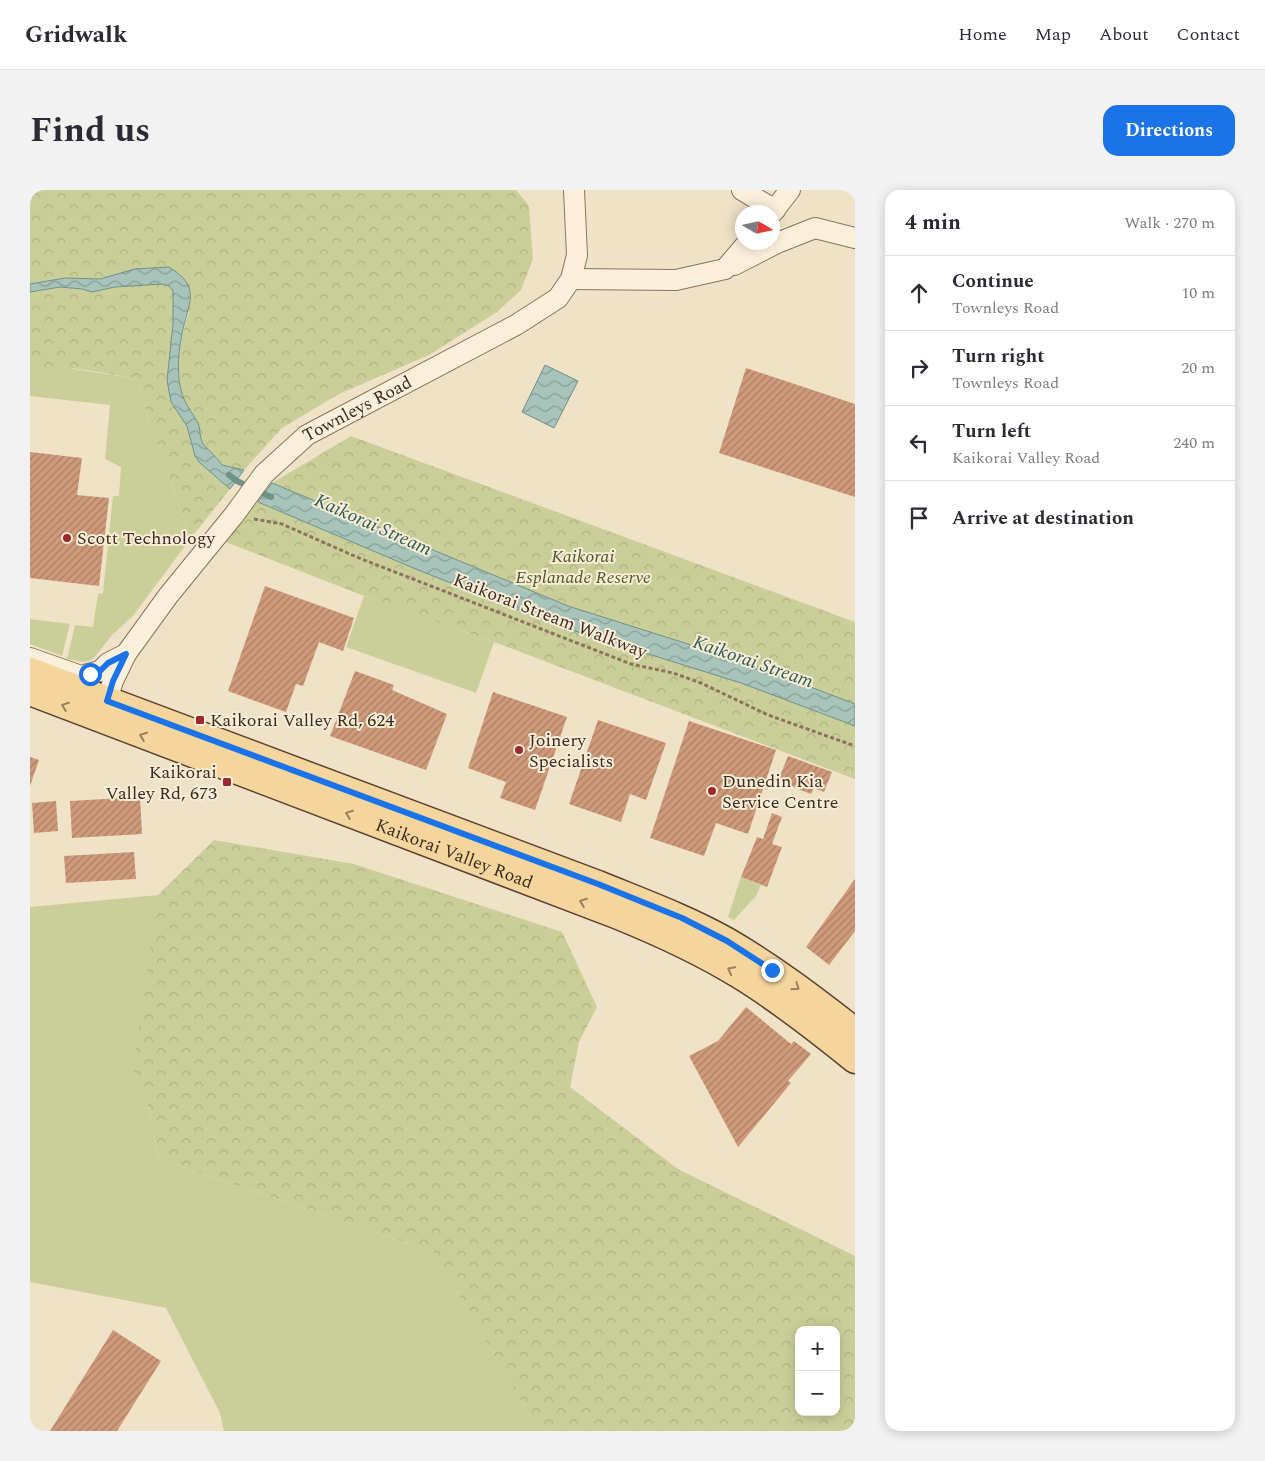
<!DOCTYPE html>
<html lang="en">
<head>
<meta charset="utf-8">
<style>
	:root { --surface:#fff; --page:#f2f2f3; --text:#2b2b33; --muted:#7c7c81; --line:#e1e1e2; --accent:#1a73e8 }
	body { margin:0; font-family:Spectral,serif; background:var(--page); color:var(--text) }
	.controls { position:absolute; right:15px; bottom:15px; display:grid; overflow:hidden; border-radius:10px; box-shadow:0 2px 12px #0003 }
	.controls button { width:45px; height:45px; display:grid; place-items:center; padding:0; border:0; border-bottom:1px solid var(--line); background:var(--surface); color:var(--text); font:25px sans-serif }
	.compass { position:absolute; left:705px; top:15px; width:45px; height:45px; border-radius:50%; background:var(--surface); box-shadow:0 2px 12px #0003; rotate:99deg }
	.stop { position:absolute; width:15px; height:15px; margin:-11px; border:4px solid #1a73e8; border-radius:50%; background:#fff }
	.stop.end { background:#1a73e8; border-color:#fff; box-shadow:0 1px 5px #0008 }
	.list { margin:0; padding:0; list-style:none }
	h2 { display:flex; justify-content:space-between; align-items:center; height:65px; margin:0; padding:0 20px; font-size:21px }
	h2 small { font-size:16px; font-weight:400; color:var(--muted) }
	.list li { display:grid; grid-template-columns:32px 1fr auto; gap:15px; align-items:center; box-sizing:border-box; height:75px; padding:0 20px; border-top:1px solid var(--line) }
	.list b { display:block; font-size:19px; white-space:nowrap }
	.list p { margin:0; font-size:16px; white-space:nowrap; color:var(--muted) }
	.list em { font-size:16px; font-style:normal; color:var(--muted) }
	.icon { flex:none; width:28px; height:28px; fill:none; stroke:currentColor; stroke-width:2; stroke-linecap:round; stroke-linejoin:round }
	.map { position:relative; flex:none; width:825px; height:1241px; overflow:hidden; border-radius:15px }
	header { display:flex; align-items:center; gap:30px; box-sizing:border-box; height:70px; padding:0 25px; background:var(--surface); border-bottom:1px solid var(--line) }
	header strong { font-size:24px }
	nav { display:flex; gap:28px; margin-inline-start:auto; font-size:18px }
	.intro { display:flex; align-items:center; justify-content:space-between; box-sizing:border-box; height:120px; padding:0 30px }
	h1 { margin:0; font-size:35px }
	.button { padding:12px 22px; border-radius:15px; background:var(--accent); color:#fff; font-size:18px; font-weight:700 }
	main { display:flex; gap:30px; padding:0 30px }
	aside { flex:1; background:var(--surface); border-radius:15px; box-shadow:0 2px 12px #0003 }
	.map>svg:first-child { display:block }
</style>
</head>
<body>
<header>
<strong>Gridwalk</strong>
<nav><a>Home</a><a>Map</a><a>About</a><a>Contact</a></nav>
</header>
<div class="intro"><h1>Find us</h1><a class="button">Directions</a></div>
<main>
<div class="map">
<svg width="825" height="1241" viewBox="0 0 825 1241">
	<defs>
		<pattern id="forest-crowns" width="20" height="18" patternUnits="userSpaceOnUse" patternTransform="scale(1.25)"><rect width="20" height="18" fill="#cacf99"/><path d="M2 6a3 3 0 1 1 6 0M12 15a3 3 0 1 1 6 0" fill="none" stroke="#aeb283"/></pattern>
		<pattern id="water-waves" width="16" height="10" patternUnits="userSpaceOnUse" patternTransform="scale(1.25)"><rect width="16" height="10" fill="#a7c3ba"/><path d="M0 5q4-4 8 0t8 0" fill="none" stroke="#899f97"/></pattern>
		<pattern id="building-hatch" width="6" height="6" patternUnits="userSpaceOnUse" patternTransform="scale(1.25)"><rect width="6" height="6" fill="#cf9a7a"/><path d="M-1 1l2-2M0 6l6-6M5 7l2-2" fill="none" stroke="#a97e63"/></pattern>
	</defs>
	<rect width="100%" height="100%" fill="#f0e2c6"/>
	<g fill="#cacf99">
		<polygon points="13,177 32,177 107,189 120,234 159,343 158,344 161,348 102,427 82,445 63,469 54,472 37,469 45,435 63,437 68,404 73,403 83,306 89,306 91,277 75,269 80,215 0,206 0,179"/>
		<polygon points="334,406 464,452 446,503 316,457"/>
		<polygon points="0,429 40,434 32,466 0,454"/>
		<polygon points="711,687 731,695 726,706 704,730 698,727"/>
		<polygon points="128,705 117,911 129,969 403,1062 509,1241 194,1241 190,1223 136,1118 0,1092 0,717"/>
	</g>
	<g fill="url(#forest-crowns)" fill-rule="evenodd">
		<path d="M0 0H486L499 16 503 69 491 100 467 122 399 165 309 204 252 238 214 280 192 275C187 267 179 262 174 255 169 248 171 240 167 233 163 225 157 218 154 209 144 182 150 149 159 122L139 77 105 79 70 89 35 88 0 94Z"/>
		<path d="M132 94 139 96 143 101V134L137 190 141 212 157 236 165 266 170 273 200 299 161 348 120 234 107 189C72 183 35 173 0 179V102L30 97 52 99 62 102 85 97Z"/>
		<polygon points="321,246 825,432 825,514 718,473 538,416 242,293"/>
		<polygon points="228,312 388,380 532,437 711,493 825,536 825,589 464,452 334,406 191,350"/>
		<path d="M184 650 324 674 532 742 567 817 549 852 540 897 648 979 825 1066V1241H509L403 1062 129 969 117 911 103 879 128 705ZM769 1140H806V1222H769Z"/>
	</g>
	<g fill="url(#water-waves)" stroke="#6d9288">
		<path d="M139 77C170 96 160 110 153 139 149 158 146 180 151 200 154 213 162 222 168 233 171 241 169 248 174 255 180 262 187 267 192 275L214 280 200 299 170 273 165 266 157 236 141 212 137 190 143 134V101L139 96 132 94 85 97 62 102 52 99 30 97 0 102V94L35 88 70 89 105 79Z"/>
		<polygon points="515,175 548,191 524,238 492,222"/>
		<polygon points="242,293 538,416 718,473 825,514 825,536 711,493 532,437 388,380 228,312"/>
	</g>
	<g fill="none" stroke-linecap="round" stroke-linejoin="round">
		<polyline stroke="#6d9288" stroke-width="6" points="199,285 207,291 241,307"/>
	</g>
	<g fill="url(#building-hatch)">
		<polygon points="716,178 825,214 825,307 689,263"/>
		<polygon points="0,262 52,268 47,305 79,308 69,396 0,388"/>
		<polygon points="235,396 324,428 313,461 289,452 273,496 266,494 256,522 198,501"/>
		<polygon points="325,481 364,495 362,500 417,524 396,580 300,546"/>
		<polygon points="463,502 537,527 505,620 470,608 476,592 438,578"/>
		<polygon points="568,530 636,553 616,610 600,604 591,632 539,614"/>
		<polygon points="659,531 746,560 718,644 686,633 674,666 620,648"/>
		<polygon points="758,566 802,582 794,602 784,598 781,604 748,591"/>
		<polygon points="0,567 9,570 0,596"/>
		<polygon points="110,607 112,644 42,648 40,611"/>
		<polygon points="26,611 28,641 4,643 2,613"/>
		<polygon points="742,623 752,627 742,654 752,657 737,697 711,687 727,647 733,649"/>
		<polygon points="104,662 106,689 36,693 34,666"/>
		<polygon points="825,689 825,741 799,775 776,757"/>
		<polygon points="716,817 761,854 764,851 781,864 758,891 761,893 708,957 659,866 688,851"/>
		<polygon points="83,1140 131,1171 87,1241 20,1241"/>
	</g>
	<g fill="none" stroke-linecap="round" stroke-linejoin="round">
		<defs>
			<g id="minor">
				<polyline points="712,0 745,20"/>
				<polyline points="742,23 760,0"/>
				<polyline points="704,75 747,53 785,38 825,48"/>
				<polyline points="541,89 646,90 695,79 718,52"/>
				<polyline points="0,468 51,486 70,481 78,473 96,464"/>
				<path id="s1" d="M73 523 83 491 96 464 138 406 204 325 234 284 277 245 486 135 528 108 541 89 547 65 544 0"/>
			</g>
			<g id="major">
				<path d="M0 481 568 694C612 712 656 728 697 751 742 777 784 809 825 841"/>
				<path id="s2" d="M0 502 586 725C628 742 670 761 709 785 750 810 788 840 825 870"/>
			</g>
		</defs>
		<use href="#minor" stroke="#8c735b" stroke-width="22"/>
		<use href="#major" stroke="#5a412f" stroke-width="29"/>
		<polyline stroke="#8c735b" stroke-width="3" stroke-dasharray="4 2.5" stroke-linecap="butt" points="224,329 252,334 329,368 601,474 643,483 671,493 738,525 825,556"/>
		<use href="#minor" stroke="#faefda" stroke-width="20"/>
		<use href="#major" stroke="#f3d59d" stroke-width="26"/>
	</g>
	<defs><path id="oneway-chevron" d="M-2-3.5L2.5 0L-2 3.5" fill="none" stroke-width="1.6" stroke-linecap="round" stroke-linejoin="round" transform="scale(1.25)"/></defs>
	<g stroke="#98805e">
		<use href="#oneway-chevron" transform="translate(35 516) rotate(-159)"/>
		<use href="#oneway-chevron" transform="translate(113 546) rotate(-159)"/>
		<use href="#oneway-chevron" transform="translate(319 624) rotate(-159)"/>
		<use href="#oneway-chevron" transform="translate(553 712) rotate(-159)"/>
		<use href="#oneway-chevron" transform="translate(701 780) rotate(-152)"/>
		<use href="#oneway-chevron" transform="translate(766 797) rotate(35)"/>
	</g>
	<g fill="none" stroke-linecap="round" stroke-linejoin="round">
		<polyline stroke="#1a73e8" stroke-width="6" points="60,484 70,481 78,473 96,464 83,491 77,511 568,694 652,728 697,751 742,780"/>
	</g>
	<g fill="#9d292e" stroke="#f7ecd6" stroke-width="2">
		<circle cx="37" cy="348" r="5"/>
		<rect x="165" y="525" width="10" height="10" rx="2.5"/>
		<circle cx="489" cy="560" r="5"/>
		<rect x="192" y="587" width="10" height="10" rx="2.5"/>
		<circle cx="682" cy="601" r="5"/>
	</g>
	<g text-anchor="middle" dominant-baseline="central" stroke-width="4" stroke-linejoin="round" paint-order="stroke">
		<g font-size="18" fill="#3c2c1f" stroke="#f7ecd6">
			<text stroke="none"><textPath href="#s1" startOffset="405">Townleys Road</textPath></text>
			<text transform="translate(520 426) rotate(21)">Kaikorai Stream Walkway</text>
			<text stroke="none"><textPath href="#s2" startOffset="454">Kaikorai Valley Road</textPath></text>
		</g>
		<g font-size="18" fill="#3c2c1f" stroke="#f7ecd6" text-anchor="start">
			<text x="47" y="348">Scott Technology</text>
			<text x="180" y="530">Kaikorai Valley Rd, 624</text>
			<text x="499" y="550">Joinery<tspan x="499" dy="21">Specialists</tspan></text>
			<text x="187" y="582" text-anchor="end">Kaikorai<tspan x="187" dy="21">Valley Rd, 673</tspan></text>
			<text x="692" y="591">Dunedin Kia<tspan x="692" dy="21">Service Centre</tspan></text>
		</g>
		<g font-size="18" font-style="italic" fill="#4e5925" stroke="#f7ecd6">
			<text x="553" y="366">Kaikorai<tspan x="553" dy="21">Esplanade Reserve</tspan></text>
		</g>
		<g font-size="19" font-style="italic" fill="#2e5c57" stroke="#f7ecd6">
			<text transform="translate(343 335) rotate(24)">Kaikorai Stream</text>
			<text transform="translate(723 472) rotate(19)">Kaikorai Stream</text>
		</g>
	</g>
</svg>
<div class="controls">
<button>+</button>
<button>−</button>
</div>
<svg class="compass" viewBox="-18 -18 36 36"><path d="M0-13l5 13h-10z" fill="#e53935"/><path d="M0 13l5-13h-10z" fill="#7c7c81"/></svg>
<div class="stop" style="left:60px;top:484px"></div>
<div class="stop end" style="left:742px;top:780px"></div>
</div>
<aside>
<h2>4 min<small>Walk · 270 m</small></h2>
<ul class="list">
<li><svg class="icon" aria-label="ahead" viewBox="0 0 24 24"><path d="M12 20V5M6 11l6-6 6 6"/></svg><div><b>Continue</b><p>Townleys Road</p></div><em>10 m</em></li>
<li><svg class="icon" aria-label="right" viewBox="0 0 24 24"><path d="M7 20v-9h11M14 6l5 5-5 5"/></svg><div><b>Turn right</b><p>Townleys Road</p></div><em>20 m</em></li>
<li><svg class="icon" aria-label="left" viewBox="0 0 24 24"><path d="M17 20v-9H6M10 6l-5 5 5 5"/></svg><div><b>Turn left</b><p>Kaikorai Valley Road</p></div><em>240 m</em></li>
<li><svg class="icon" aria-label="arrive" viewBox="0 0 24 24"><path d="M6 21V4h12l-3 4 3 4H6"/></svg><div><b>Arrive at destination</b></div></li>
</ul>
</aside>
</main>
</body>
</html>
